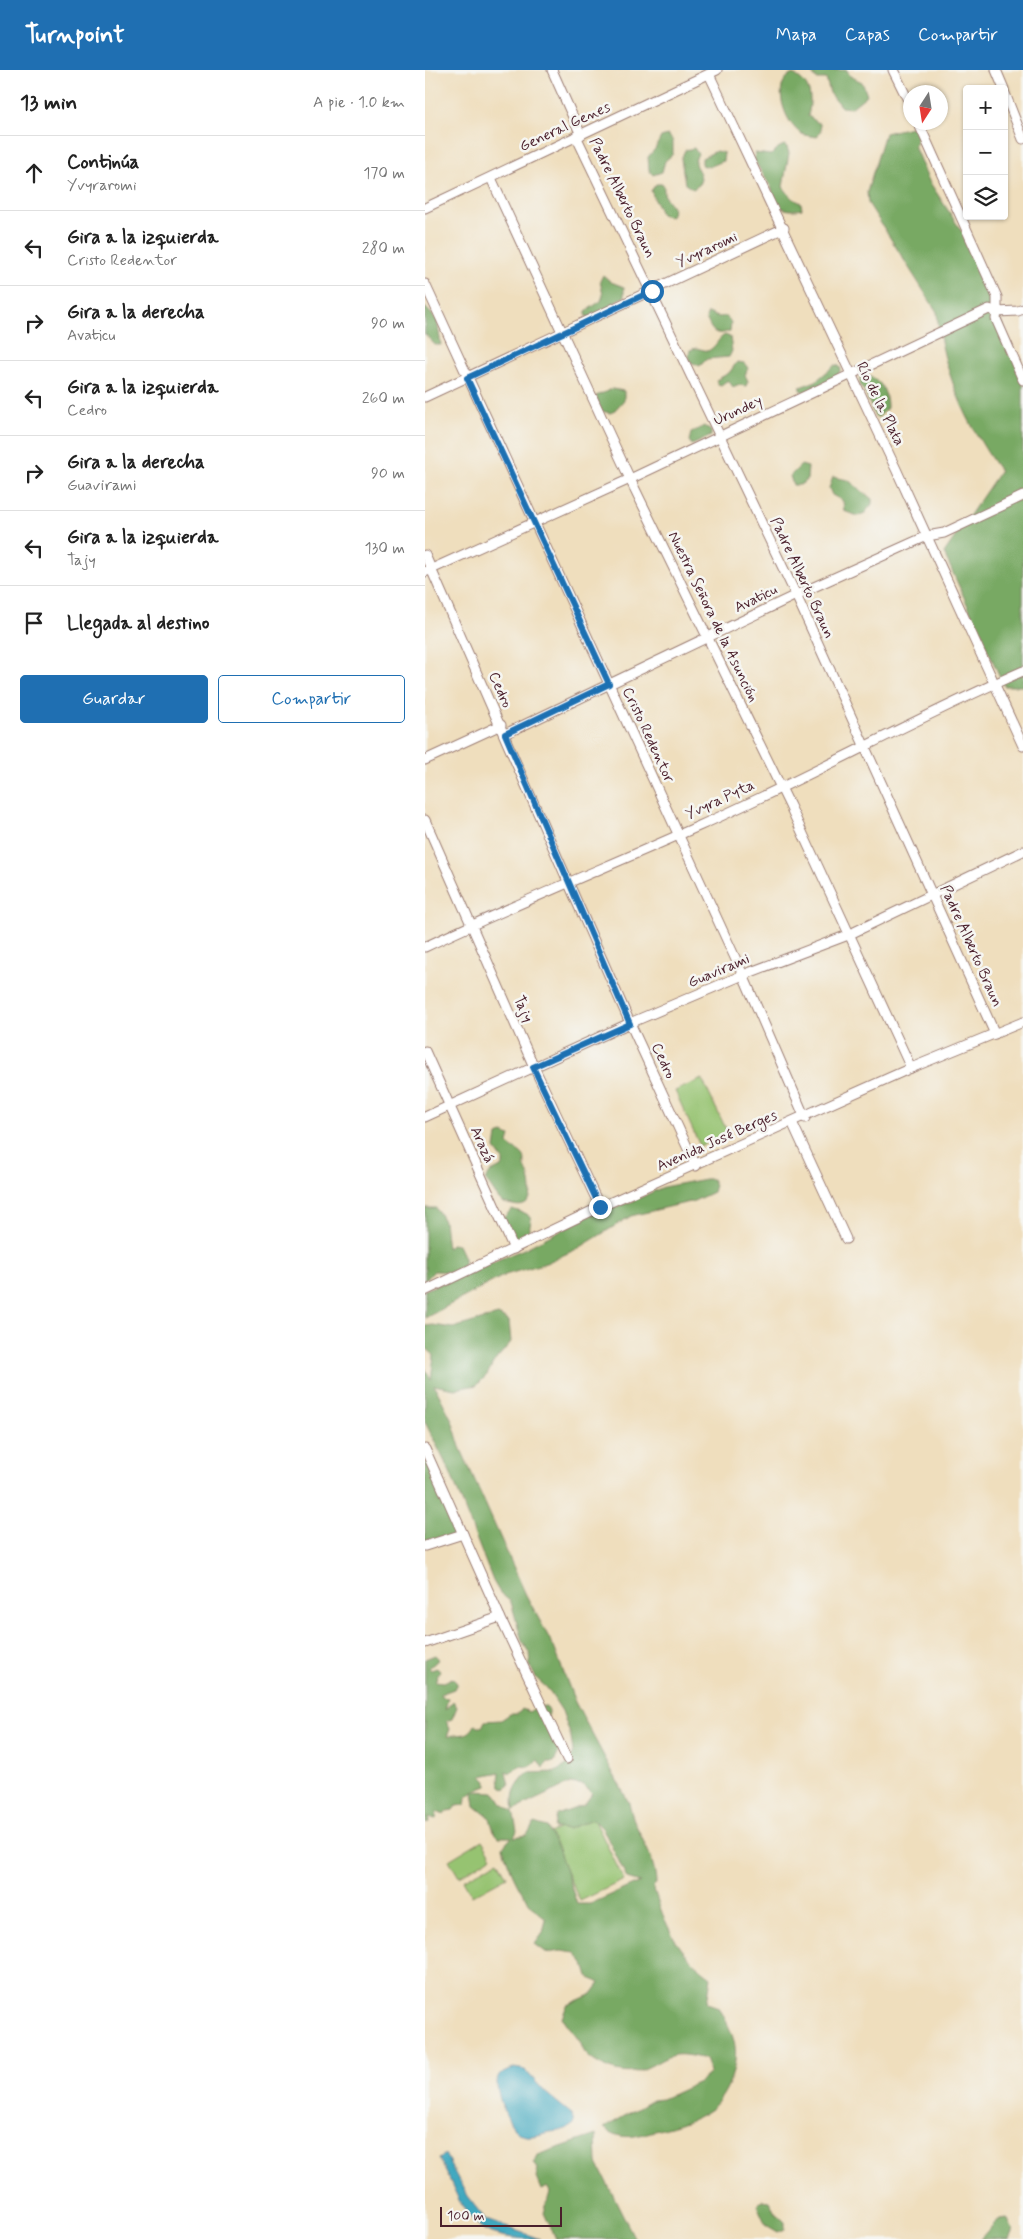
<!DOCTYPE html>
<html lang="es">
<head>
<meta charset="utf-8">
<style>
	:root { --surface:#fff; --page:#f2f2f2; --text:#222; --muted:#767676; --line:#e0e0e0; --accent:#1f6fb2 }
	body { margin:0; font-family:Mynerve,sans-serif; background:var(--page); color:var(--text) }
	.controls { position:absolute; right:15px; top:15px; display:grid; overflow:hidden; border-radius:5px; box-shadow:0 1px 4px #0004 }
	.controls button { width:45px; height:45px; display:grid; place-items:center; padding:0; border:0; border-bottom:1px solid var(--line); background:var(--surface); color:var(--text); font:25px sans-serif }
	.compass { position:absolute; left:478px; top:15px; width:45px; height:45px; border-radius:50%; background:var(--surface); box-shadow:0 1px 4px #0004; rotate:192deg }
	.scale { position:absolute; left:15px; bottom:12px; width:122px; box-sizing:border-box; padding-left:5px; border:2px solid #4a1f2b; border-top:0; font-size:14px; line-height:18px; white-space:nowrap; color:#4a1f2b; -webkit-text-stroke:4px #f6f6f2; paint-order:stroke }
	.stop { position:absolute; width:15px; height:15px; margin:-11px; border:4px solid #1f6fb2; border-radius:50%; background:#fff }
	.stop.end { background:#1f6fb2; border-color:#fff; box-shadow:0 1px 5px #0008 }
	.list { margin:0; padding:0; list-style:none }
	h2 { display:flex; justify-content:space-between; align-items:center; height:65px; margin:0; padding:0 20px; font-size:21px }
	h2 small { font-size:16px; font-weight:400; color:var(--muted) }
	.list li { display:grid; grid-template-columns:32px 1fr auto; gap:15px; align-items:center; box-sizing:border-box; height:75px; padding:0 20px; border-top:1px solid var(--line) }
	.list b { display:block; font-size:19px; white-space:nowrap }
	.list p { margin:0; font-size:16px; white-space:nowrap; color:var(--muted) }
	.list em { font-size:16px; font-style:normal; color:var(--muted) }
	.actions { display:flex; gap:10px; padding:15px 20px }
	.actions a { flex:1; padding:11px 0; border:1px solid var(--accent); border-radius:5px; text-align:center; font-size:18px; color:var(--accent) }
	.actions .main { background:var(--accent); color:#fff }
	.icon { flex:none; width:28px; height:28px; fill:none; stroke:currentColor; stroke-width:2; stroke-linecap:round; stroke-linejoin:round }
	.map { position:relative; flex:none; width:598px; height:2169px; overflow:hidden }
	header { display:flex; align-items:center; gap:30px; box-sizing:border-box; height:70px; padding:0 25px; background:var(--accent); color:#fff }
	header strong { font-size:24px }
	nav { display:flex; gap:28px; margin-inline-start:auto; font-size:18px }
	main { display:flex }
	aside { flex:1; background:var(--surface) }
	.map>svg:first-child { display:block }
</style>
</head>
<body>
<header>
<strong>Turnpoint</strong>
<nav><a>Mapa</a><a>Capas</a><a>Compartir</a></nav>
</header>
<main>
<aside>
<h2>13 min<small>A pie · 1.0 km</small></h2>
<ul class="list">
<li><svg class="icon" aria-label="ahead" viewBox="0 0 24 24"><path d="M12 20V5M6 11l6-6 6 6"/></svg><div><b>Continúa</b><p>Yvyraromi</p></div><em>170 m</em></li>
<li><svg class="icon" aria-label="left" viewBox="0 0 24 24"><path d="M17 20v-9H6M10 6l-5 5 5 5"/></svg><div><b>Gira a la izquierda</b><p>Cristo Redentor</p></div><em>280 m</em></li>
<li><svg class="icon" aria-label="right" viewBox="0 0 24 24"><path d="M7 20v-9h11M14 6l5 5-5 5"/></svg><div><b>Gira a la derecha</b><p>Avaticu</p></div><em>90 m</em></li>
<li><svg class="icon" aria-label="left" viewBox="0 0 24 24"><path d="M17 20v-9H6M10 6l-5 5 5 5"/></svg><div><b>Gira a la izquierda</b><p>Cedro</p></div><em>260 m</em></li>
<li><svg class="icon" aria-label="right" viewBox="0 0 24 24"><path d="M7 20v-9h11M14 6l5 5-5 5"/></svg><div><b>Gira a la derecha</b><p>Guavirami</p></div><em>90 m</em></li>
<li><svg class="icon" aria-label="left" viewBox="0 0 24 24"><path d="M17 20v-9H6M10 6l-5 5 5 5"/></svg><div><b>Gira a la izquierda</b><p>Tajy</p></div><em>130 m</em></li>
<li><svg class="icon" aria-label="arrive" viewBox="0 0 24 24"><path d="M6 21V4h12l-3 4 3 4H6"/></svg><div><b>Llegada al destino</b></div></li>
</ul>
<div class="actions"><a class="main">Guardar</a><a>Compartir</a></div>
</aside>
<div class="map">
<svg width="598" height="2169" viewBox="0 0 598 2169">
	<rect width="100%" height="100%" fill="#f6f6f2"/>
	<filter id="ink" filterUnits="userSpaceOnUse"><feTurbulence type="fractalNoise" baseFrequency=".02" numOctaves="2"/><feDisplacementMap in="SourceGraphic" scale="10" xChannelSelector="R" yChannelSelector="G"/><feConvolveMatrix kernelMatrix="1 2 1 2 8 2 1 2 1" color-interpolation-filters="sRGB"/></filter>
	<filter id="wash" filterUnits="userSpaceOnUse"><feTurbulence type="fractalNoise" baseFrequency=".0096" numOctaves="4" result="noise"/><feDisplacementMap in="SourceGraphic" scale="20" xChannelSelector="R" yChannelSelector="G"/><feGaussianBlur stdDeviation="1.12" result="paint"/><feColorMatrix in="noise" values="0 0 0 0 0 0 0 0 0 0 0 0 0 0 0 0 0 1.4 0 .05"/><feComposite in="paint" operator="in"/></filter>
	<g filter="url(#wash)">
		<rect width="100%" height="100%" fill="#efdebd"/>
		<g fill="#96c371" stroke="#70714e">
			<polygon points="277,1009 303,1063 275,1076 250,1021"/>
			<polygon points="166,1743 199,1810 155,1831 123,1764"/>
			<polygon points="57,1770 67,1786 34,1807 24,1790"/>
			<polygon points="73,1791 82,1807 47,1826 38,1810"/>
		</g>
		<g fill="#78a963" stroke="#616447">
			<polygon points="385,0 422,0 425,6 437,12 442,25 426,38 416,37 405,23 401,9 391,9"/>
			<path d="M368 4C387 14 387 28 383 46L395 54 396 61 392 67C387 66 381 66 377 64 360 55 345 12 368 4Z"/>
			<path d="M486 57 496 58 489 76 504 111 541 168 598 305V616H579L519 483 575 401C542 355 516 298 512 242L443 133 442 122 460 63Z"/>
			<polygon points="243,65 248,71 248,84 240,91 237,102 228,105 224,100 223,87 230,79 236,67"/>
			<path d="M359 75 362 77 364 83 358 117 367 128 376 133 377 139C369 141 361 140 353 137L346 117 329 90 330 83 346 85 353 78Z"/>
			<path d="M269 78 273 84C265 96 275 97 276 109L274 115 268 119 260 114 256 89 260 80Z"/>
			<polygon points="291,81 299,83 298,91 284,97 277,95 277,88"/>
			<path d="M231 114H238C239 117 239 120 239 123 241 133 253 136 245 147L236 144 226 121Z"/>
			<polygon points="178,205 186,212 199,217 199,227 192,230 182,247 161,247 161,241 176,231 178,225 175,211"/>
			<polygon points="0,237 12,250 16,275 10,275 0,264"/>
			<path d="M283 243C285 243 287 245 290 246 297 249 301 242 306 253L305 261C289 267 287 261 281 248Z"/>
			<path d="M300 265 305 267 307 281 304 287 282 289 275 296 263 291 265 280 271 278 283 281C292 276 293 268 300 265Z"/>
			<polygon points="312,292 319,293 323,298 320,305 323,311 321,316 312,315 308,317 303,310 296,315 293,314 291,310 304,303"/>
			<polygon points="410,295 414,296 416,299 412,307 379,322 375,320 375,317 391,311"/>
			<path d="M440 305C457 309 462 322 462 338L454 347H450L440 322 435 315V307Z"/>
			<polygon points="187,319 199,321 199,330 188,342 185,343 176,341 171,326"/>
			<polygon points="279,356 286,361 286,366 267,375 264,371 266,363"/>
			<polygon points="376,395 383,397 382,410 375,415 368,415 365,406"/>
			<polygon points="408,407 423,410 447,429 447,434 438,445 432,446 419,441 418,431 407,425 404,418"/>
			<path d="M78 1063 85 1066 83 1073C87 1080 93 1079 98 1085 102 1090 98 1095 101 1099 107 1112 112 1141 88 1135 84 1134 80 1134 77 1132 72 1128 66 1116 60 1110L66 1102 78 1096V1090L70 1079 72 1065Z"/>
			<polygon points="280,1109 287,1109 290,1115 288,1122 269,1131 206,1146 154,1178 121,1193 80,1205 0,1248 0,1220 99,1179 167,1144 206,1132 238,1117"/>
			<polygon points="0,1138 11,1138 19,1151 22,1179 26,1174 33,1175 39,1188 39,1195 28,1202 9,1201 0,1211"/>
			<path d="M87 1139 102 1144 106 1149C105 1163 100 1172 85 1167L77 1149Z"/>
			<path d="M73 1245 84 1251 86 1272 68 1293 62 1305 52 1315 30 1319 9 1315 27 1350 35 1377 101 1525 129 1577 150 1632 204 1733C209 1761 231 1785 231 1814L228 1816C240 1855 252 1883 286 1907L282 1933 294 1937C300 1949 308 1963 310 1976 313 1997 302 2026 286 2039 271 2050 250 2056 233 2060 211 2066 199 2072 179 2058L227 2030 237 2029 274 2012 285 2003 280 1989C241 1979 246 1988 214 2001 199 2007 172 1996 161 1984 157 1980 157 1974 154 1970 148 1962 142 1956 137 1948L142 1935 167 1924 175 1913 163 1907 159 1894 150 1883 136 1881 122 1883 110 1874 118 1863 121 1849C99 1834 85 1802 78 1777L87 1767H74L69 1762 65 1748 50 1736 48 1722 41 1728 40 1735 31 1736 28 1740 22 1741 19 1745 12 1742 11 1749 3 1747 4 1753 0 1754V1589L10 1585 14 1589 4 1598 6 1600 12 1598 15 1601 10 1611 19 1612 27 1608 32 1613 29 1619 15 1624 16 1627 23 1628 20 1640 28 1631 32 1637 27 1649 21 1651 25 1659 22 1667C34 1662 43 1669 50 1655L57 1657 60 1651 76 1650 85 1644H93L97 1639 104 1642 111 1637 121 1636C128 1642 121 1647 120 1654L134 1682 129 1692H123L118 1698 113 1690 104 1697 95 1696 85 1703 81 1702 84 1715 80 1719C73 1716 74 1709 75 1702L57 1706 62 1711V1716L49 1721 69 1722 77 1734 88 1741 92 1761 89 1767 102 1765 109 1753 122 1757 134 1781 152 1834H165L215 1812 202 1808 178 1759 168 1749 143 1759 129 1758 132 1745 159 1735 167 1724 158 1715 145 1713 89 1740C86 1723 90 1716 102 1703L130 1702 142 1695 148 1682 146 1667 137 1641 122 1618 111 1608 105 1596 104 1582 97 1571 86 1532 75 1523 68 1511 25 1402 0 1352V1298L6 1309 9 1285 0 1277V1256L8 1255 28 1258Z"/>
			<path d="M0 1393H7L16 1416 14 1423 36 1469C29 1472 9 1474 0 1476Z"/>
			<polygon points="171,2065 172,2093 210,2169 131,2169 119,2143 125,2122 122,2117 116,2120 111,2108 113,2099 109,2093 112,2085"/>
			<polygon points="337,2130 344,2131 350,2143 360,2152 360,2159 353,2162 341,2155 332,2135"/>
			<polygon points="582,2148 588,2160 584,2169 555,2169 570,2153 575,2149"/>
		</g>
		<g fill="#3fa8bf" stroke="#446475">
			<path d="M89 1998 100 2000 121 2023 148 2045 150 2053C143 2060 135 2061 125 2062 116 2064 104 2069 95 2064 84 2058 68 2019 73 2008 76 2001 83 2000 89 1998Z"/>
			<path d="M20 2084 42 2126 61 2150 115 2169C99 2169 79 2168 64 2162 52 2158 38 2139 33 2128 26 2114 22 2102 14 2089Z"/>
		</g>
	</g>
	<g filter="url(#ink)">
		<g fill="none" stroke-linecap="round" stroke-linejoin="round">
			<defs>
				<g id="minor">
					<polyline points="127,0 156,65"/>
					<polyline points="468,0 486,36"/>
					<polyline points="571,0 579,19"/>
					<polyline points="284,4 471,399 598,676"/>
					<polyline points="579,21 598,69"/>
					<polyline points="493,52 572,227 572,242 593,241 598,239"/>
					<polyline points="151,66 371,525 570,964"/>
					<polyline points="66,108 205,409 365,736 486,998"/>
					<polyline points="0,138 292,0"/>
					<polyline points="0,214 318,905 380,1048"/>
					<polyline points="0,327 359,158"/>
					<polyline points="0,485 205,953 271,1096"/>
					<polyline points="0,502 205,409 564,239 572,242 571,249 598,310"/>
					<polyline points="80,664 371,525 502,466 519,463 598,426"/>
					<polyline points="0,690 76,655"/>
					<polyline points="0,750 109,997 175,1137"/>
					<path d="M0 877C90 834 182 797 274 756 383 708 488 649 598 601"/>
					<polyline points="0,981 89,1179"/>
					<polyline points="0,1047 205,953 318,905 423,865 598,781"/>
					<polyline points="367,1052 421,1169"/>
					<polyline points="0,1221 175,1137 486,998 598,952"/>
					<polyline points="0,1379 75,1547 142,1689"/>
					<polyline points="0,1476 38,1464"/>
					<polyline points="0,1573 75,1547"/>
				</g>
			</defs>
			<use href="#minor" stroke="#9c7e74" stroke-width="11"/>
			<use href="#minor" stroke="#fff" stroke-width="9"/>
		</g>
	</g>
	<g fill="none" stroke-linecap="round" stroke-linejoin="round" filter="url(#ink)">
		<polyline stroke="#1f6fb2" stroke-width="6" points="175,1137 108,997 205,954 80,664 184,614 42,308 227,221"/>
	</g>
	<g text-anchor="middle" dominant-baseline="central" stroke-width="5" stroke-linejoin="round" paint-order="stroke">
		<g font-size="15" fill="#4a1f2b" stroke="#f6f6f2">
			<text transform="translate(140 57) rotate(-25)">General Genes</text>
			<text transform="translate(197 128) rotate(64)">Padre Alberto Braun</text>
			<text transform="translate(282 180) rotate(-25)">Yvyraromi</text>
			<text transform="translate(455 334) rotate(64)">Río de la Plata</text>
			<text transform="translate(313 341) rotate(-25)">Urundey</text>
			<text transform="translate(377 508) rotate(65)">Padre Alberto Braun</text>
			<text transform="translate(331 529) rotate(-26)">Avaticu</text>
			<text transform="translate(288 547) rotate(64)">Nuestra Señora de la Asunción</text>
			<text transform="translate(75 620) rotate(66)">Cedro</text>
			<text transform="translate(223 665) rotate(65)">Cristo Redentor</text>
			<text transform="translate(295 730) rotate(-25)">Yvyra Pyta</text>
			<text transform="translate(546 876) rotate(66)">Padre Alberto Braun</text>
			<text transform="translate(294 901) rotate(-23)">Guavirami</text>
			<text transform="translate(98 939) rotate(67)">Tajy</text>
			<text transform="translate(238 991) rotate(65)">Cedro</text>
			<text transform="translate(292 1071) rotate(-24)">Avenida José Berges</text>
			<text transform="translate(57 1075) rotate(66)">Arazá</text>
		</g>
	</g>
</svg>
<div class="controls">
<button>+</button>
<button>−</button>
<button><svg class="icon" aria-label="layers" viewBox="0 0 24 24"><path d="M12 4l9 5-9 5-9-5zM3 14l9 5 9-5"/></svg></button>
</div>
<svg class="compass" viewBox="-18 -18 36 36"><path d="M0-13l5 13h-10z" fill="#e53935"/><path d="M0 13l5-13h-10z" fill="#767676"/></svg>
<div class="scale">100 m</div>
<div class="stop" style="left:227px;top:221px"></div>
<div class="stop end" style="left:175px;top:1137px"></div>
</div>
</main>
</body>
</html>
